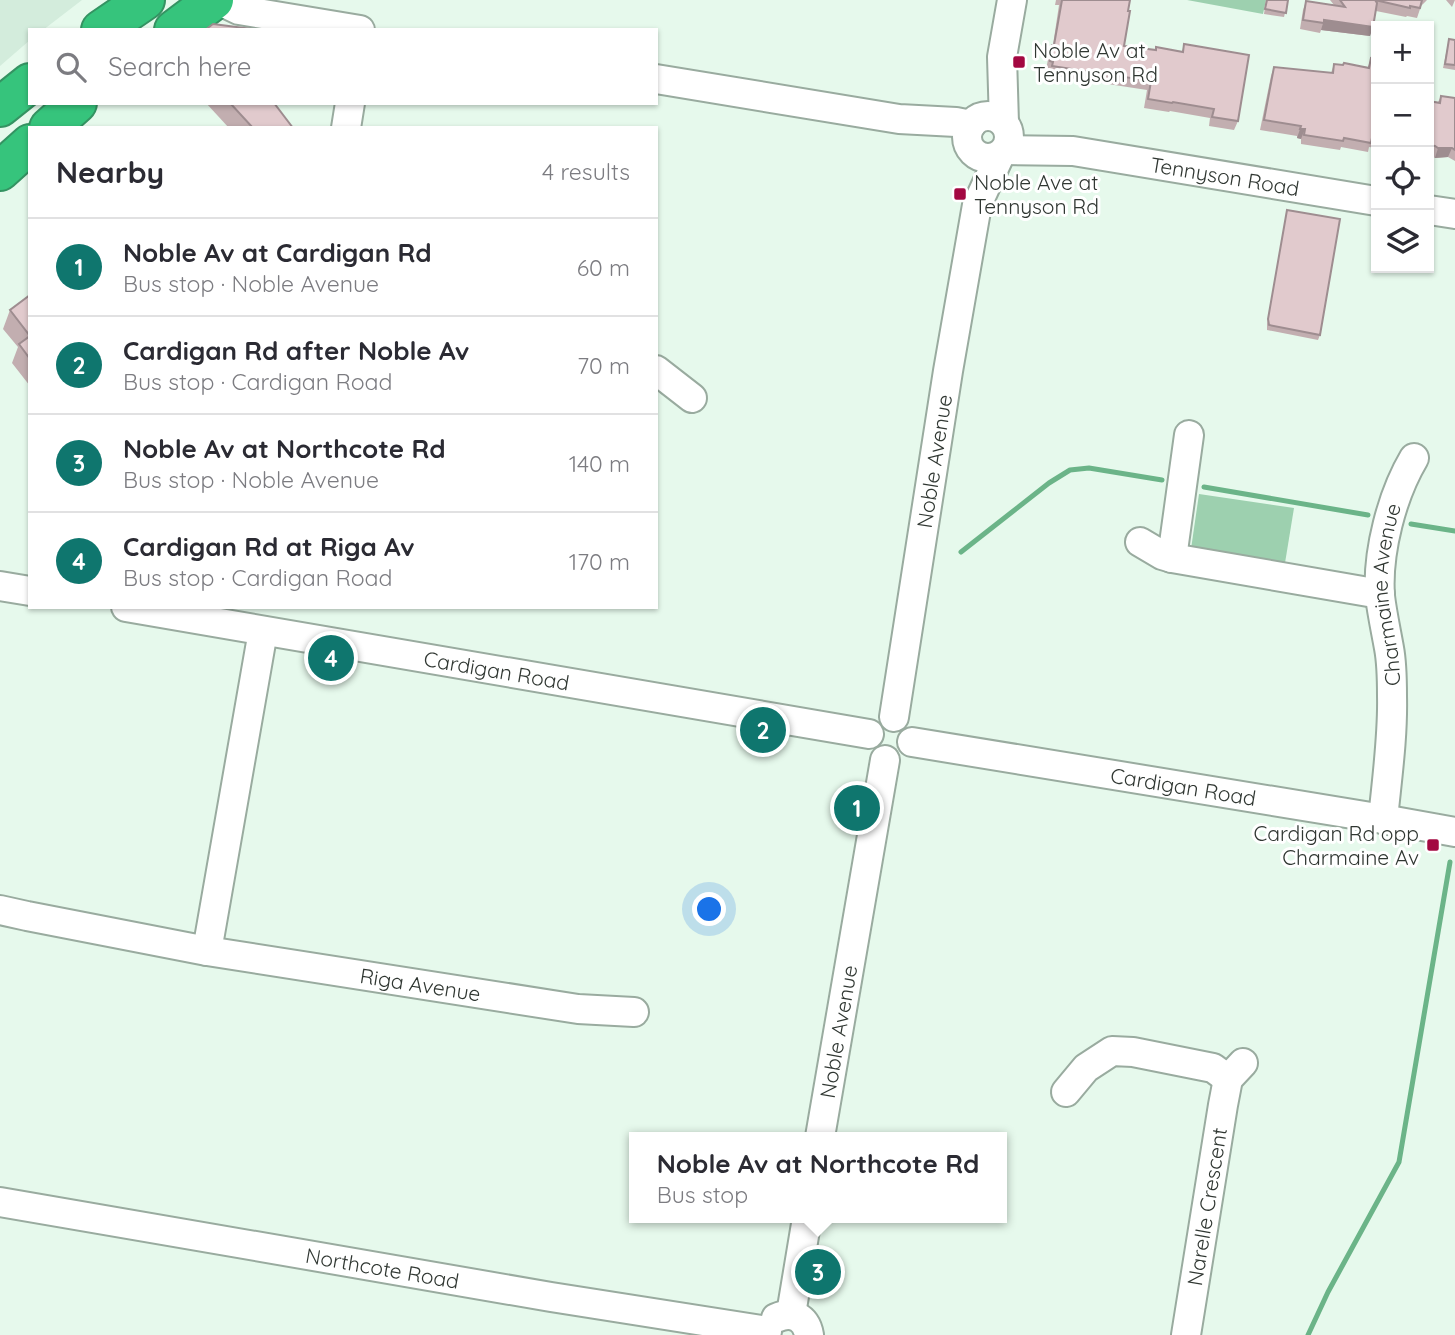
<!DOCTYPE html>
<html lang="en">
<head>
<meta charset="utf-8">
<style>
	:root { --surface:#fff; --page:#f7f7f7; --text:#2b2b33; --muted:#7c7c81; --line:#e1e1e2; --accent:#0f766e }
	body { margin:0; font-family:Quicksand,sans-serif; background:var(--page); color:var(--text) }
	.controls { position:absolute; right:21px; top:21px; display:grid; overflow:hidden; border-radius:0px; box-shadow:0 2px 5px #0004 }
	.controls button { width:63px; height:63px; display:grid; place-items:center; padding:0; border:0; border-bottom:2px solid var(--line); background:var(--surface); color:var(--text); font:35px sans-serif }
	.you { position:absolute; left:710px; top:910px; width:24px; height:24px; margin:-18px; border:5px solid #fff; border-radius:50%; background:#1a73e8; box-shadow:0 0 0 10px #1a73e833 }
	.badge { display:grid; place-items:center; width:46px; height:46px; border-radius:50%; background:var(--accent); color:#fff; font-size:23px; font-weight:700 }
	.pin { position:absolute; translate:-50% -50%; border:4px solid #fff; box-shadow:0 2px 7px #0006 }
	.popup { position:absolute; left:629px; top:1132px; width:378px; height:91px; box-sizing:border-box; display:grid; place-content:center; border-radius:0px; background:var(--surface); filter:drop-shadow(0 2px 5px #0005); font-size:23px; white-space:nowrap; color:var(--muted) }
	.popup b { font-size:26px; color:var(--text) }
	.popup::after { content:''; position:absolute; left:50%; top:100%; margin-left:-14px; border:14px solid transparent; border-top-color:var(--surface) }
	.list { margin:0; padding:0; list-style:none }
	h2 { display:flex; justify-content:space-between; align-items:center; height:91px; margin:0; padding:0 28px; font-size:30px }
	h2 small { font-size:23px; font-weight:400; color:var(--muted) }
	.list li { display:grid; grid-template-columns:46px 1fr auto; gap:21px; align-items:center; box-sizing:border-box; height:98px; padding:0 28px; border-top:2px solid var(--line) }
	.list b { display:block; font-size:26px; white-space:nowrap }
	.list p { margin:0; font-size:23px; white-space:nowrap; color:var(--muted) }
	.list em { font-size:23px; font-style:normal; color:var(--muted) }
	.icon { flex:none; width:38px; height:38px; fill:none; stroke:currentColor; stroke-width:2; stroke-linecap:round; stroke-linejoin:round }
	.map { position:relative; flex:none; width:1455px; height:1335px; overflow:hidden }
	.search { position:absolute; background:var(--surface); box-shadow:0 2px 5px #0004; left:28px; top:28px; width:630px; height:77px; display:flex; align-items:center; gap:18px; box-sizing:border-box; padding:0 24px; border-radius:0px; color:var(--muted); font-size:26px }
	.panel { position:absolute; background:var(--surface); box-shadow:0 2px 5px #0004; left:28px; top:126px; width:630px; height:483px; border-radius:0px }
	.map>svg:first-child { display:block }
</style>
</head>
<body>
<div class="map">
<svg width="1455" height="1335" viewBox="0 0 1455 1335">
	<rect width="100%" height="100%" fill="#e6f9ec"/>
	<polygon fill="#d3ecdc" points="0,0 82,0 43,30 30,30 30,40 0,66"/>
	<g fill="#9dd0af">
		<polygon points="1187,0 1266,0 1263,14"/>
		<polygon points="1199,494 1294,508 1285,563 1191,549"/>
	</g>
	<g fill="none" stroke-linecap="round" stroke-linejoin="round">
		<g stroke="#6bb488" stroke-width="5">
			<polyline points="1204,487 1368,515"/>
			<polyline points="1411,524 1455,531"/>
			<polyline points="961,552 1049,483 1070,470 1089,468 1162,480"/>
			<polyline points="1308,1335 1328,1292 1399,1162 1450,862"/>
		</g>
		<defs>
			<g id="minor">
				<polyline points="218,0 239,10 360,30"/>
				<polyline points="656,79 899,119 956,122 971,125"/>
				<circle cx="988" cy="137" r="21"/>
				<polyline points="1004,123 1002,57 1012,0"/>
				<polyline points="346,128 350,103"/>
				<path id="s1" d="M1005 150 1073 151 1376 201"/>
				<polyline points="1429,210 1455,214"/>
				<polyline points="656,370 692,398"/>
				<polyline points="1140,542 1162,555 1172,558 1380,594"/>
				<polyline points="1172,558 1189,435"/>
				<polyline points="0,586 30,591"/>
				<path id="s2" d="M126 607 869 734"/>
				<path id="s3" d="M894 717 948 371 977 205 1000 155"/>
				<path id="s4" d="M912 742 1383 819 1455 832"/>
				<path id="s5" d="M1383 819C1387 778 1393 737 1392 696 1392 681 1392 664 1389 648 1386 631 1382 613 1380 596 1377 552 1392 495 1414 458"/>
				<path id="s6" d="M0 910 27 916 207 951 578 1009 634 1012"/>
				<polyline points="207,951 263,631"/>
				<polyline points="1066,1092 1086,1068 1112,1051 1133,1052 1213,1068 1228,1079"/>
				<path id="s7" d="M820 1137 885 760"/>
				<path id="s8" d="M0 1202 551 1297 767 1331"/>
				<polyline points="791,1314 807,1218"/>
				<path d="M776 1318C792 1311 806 1317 809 1335"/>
				<path id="s9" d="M1186 1335 1223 1105 1228 1079 1243 1063"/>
			</g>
			<g id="highway">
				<polyline points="101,30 145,0"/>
				<polyline points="174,30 214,0"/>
				<polyline points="0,107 30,83"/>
				<polyline points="49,128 77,103"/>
				<polyline points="0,171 30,144"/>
			</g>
		</defs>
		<use href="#minor" stroke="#99ab9f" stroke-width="32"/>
		<use href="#highway" stroke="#349362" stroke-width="42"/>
		<use href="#minor" stroke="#fff" stroke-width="28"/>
		<use href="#highway" stroke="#36c47c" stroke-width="38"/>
	</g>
	<g fill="#c2aeb0">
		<polygon points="1056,0 1130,0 1124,46 1155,50 1182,52 1184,44 1238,121 1234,130 1209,126 1210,118 1170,111 1169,112 1144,108 1147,90 1049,75 1050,71 1046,70 1049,54 1053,45 1059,5 1055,5"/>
		<polygon points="1266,0 1288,0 1284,17 1264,14"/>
		<polygon points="1330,0 1427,0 1421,6 1417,18 1407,16 1406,17 1376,11 1370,36 1321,30 1320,33 1300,29 1303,10 1306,1 1334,5"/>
		<polygon points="1446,0 1455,0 1452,7"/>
		<polygon points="1449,39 1455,40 1455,70 1443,68"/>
		<polygon points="1371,58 1376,59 1376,148 1369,147 1368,152 1341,147 1340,150 1301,144 1301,139 1297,138 1297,136 1260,130 1271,76 1274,67 1331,73 1334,64 1368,67"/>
		<polygon points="1441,96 1455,98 1455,161 1448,157 1435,158 1429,155 1429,101 1438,102"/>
		<polygon points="206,103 274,103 293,128 229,128"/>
		<polygon points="1287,210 1320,335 1318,340 1267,330 1267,324"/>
		<polygon points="30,295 30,386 12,363 18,347 3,329 10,310"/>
	</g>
	<g fill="#9e8d90">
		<polygon points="1324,20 1373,27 1370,36 1321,30"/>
		<polygon points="1300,129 1305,129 1301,139 1297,138"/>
		<polygon points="1438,148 1452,148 1448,157 1435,158"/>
	</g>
	<g fill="#e1cacd" stroke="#9e8d90" stroke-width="2">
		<polygon points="1062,0 1130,0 1128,11 1130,11 1124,46 1156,50 1156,47 1183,52 1184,44 1249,55 1238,121 1212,117 1214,109 1173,102 1172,103 1148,99 1151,81 1052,66 1053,62 1050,61 1052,45 1054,45"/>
		<polygon points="1267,0 1288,0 1286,13 1265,9"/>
		<polygon points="1340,0 1422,0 1420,8 1410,6 1410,8 1375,0 1377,3 1373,27 1324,20 1324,23 1303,20 1306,1 1345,7"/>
		<polygon points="213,24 259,30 205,30"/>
		<polygon points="1449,39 1455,40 1455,65 1445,64"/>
		<polygon points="1371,58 1376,59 1376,138 1372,138 1371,143 1344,138 1343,141 1304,135 1305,129 1300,129 1301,126 1264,120 1274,67 1333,73 1334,64 1343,65 1344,63 1369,68"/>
		<polygon points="1441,96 1455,98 1455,150 1452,148 1438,148 1435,146 1429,145 1429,101 1440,103"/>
		<polygon points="230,103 274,103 293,128 253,128"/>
		<polygon points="1287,210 1340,219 1320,335 1269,325 1268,319"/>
		<polygon points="30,295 30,336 10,310"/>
		<polygon points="30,336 30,359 19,344"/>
	</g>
	<g fill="#a30841" stroke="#fff" stroke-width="2.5">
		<rect x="1012" y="55" width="14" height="14" rx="3.5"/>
		<rect x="953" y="187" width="14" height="14" rx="3.5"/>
		<rect x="1426" y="838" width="14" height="14" rx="3.5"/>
	</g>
	<g text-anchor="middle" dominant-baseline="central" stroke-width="6" stroke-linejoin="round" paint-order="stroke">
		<g font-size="21" fill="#303732" stroke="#fff" text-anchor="start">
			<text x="1033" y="50">Noble Av at<tspan x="1033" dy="24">Tennyson Rd</tspan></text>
			<text x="974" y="182">Noble Ave at<tspan x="974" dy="24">Tennyson Rd</tspan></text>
			<text x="1419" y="833" text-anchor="end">Cardigan Rd opp<tspan x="1419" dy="24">Charmaine Av</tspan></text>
		</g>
		<g font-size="21" fill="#303732" stroke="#fff">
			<text stroke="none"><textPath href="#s1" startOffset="222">Tennyson Road</textPath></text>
			<text stroke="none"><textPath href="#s3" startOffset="259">Noble Avenue</textPath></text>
			<text stroke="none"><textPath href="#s5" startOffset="226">Charmaine Avenue</textPath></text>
			<text stroke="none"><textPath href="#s2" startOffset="376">Cardigan Road</textPath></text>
			<text stroke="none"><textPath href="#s4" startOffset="275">Cardigan Road</textPath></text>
			<text stroke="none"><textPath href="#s6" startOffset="427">Riga Avenue</textPath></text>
			<text stroke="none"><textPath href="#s7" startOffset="107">Noble Avenue</textPath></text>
			<text stroke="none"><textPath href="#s9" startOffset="130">Narelle Crescent</textPath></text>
			<text stroke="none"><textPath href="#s8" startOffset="388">Northcote Road</textPath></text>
		</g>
	</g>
</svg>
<div class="controls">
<button>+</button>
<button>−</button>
<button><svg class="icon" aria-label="locate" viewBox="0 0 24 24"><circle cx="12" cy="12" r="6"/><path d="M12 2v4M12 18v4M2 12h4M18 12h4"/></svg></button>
<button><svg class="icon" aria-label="layers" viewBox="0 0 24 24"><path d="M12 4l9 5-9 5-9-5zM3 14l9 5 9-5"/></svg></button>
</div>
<div class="you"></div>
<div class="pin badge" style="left:857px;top:808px">1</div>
<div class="pin badge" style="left:763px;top:730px">2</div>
<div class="pin badge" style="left:818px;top:1272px">3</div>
<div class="popup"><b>Noble Av at Northcote Rd</b>Bus stop</div>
<div class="pin badge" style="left:331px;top:658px">4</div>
<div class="search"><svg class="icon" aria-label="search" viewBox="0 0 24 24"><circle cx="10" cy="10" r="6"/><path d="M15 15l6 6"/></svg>Search here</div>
<section class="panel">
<h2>Nearby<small>4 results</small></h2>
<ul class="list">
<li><span class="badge">1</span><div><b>Noble Av at Cardigan Rd</b><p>Bus stop · Noble Avenue</p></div><em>60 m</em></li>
<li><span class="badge">2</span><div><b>Cardigan Rd after Noble Av</b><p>Bus stop · Cardigan Road</p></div><em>70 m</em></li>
<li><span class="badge">3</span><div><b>Noble Av at Northcote Rd</b><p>Bus stop · Noble Avenue</p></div><em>140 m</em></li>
<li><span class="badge">4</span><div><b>Cardigan Rd at Riga Av</b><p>Bus stop · Cardigan Road</p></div><em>170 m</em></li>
</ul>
</section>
</div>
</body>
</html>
